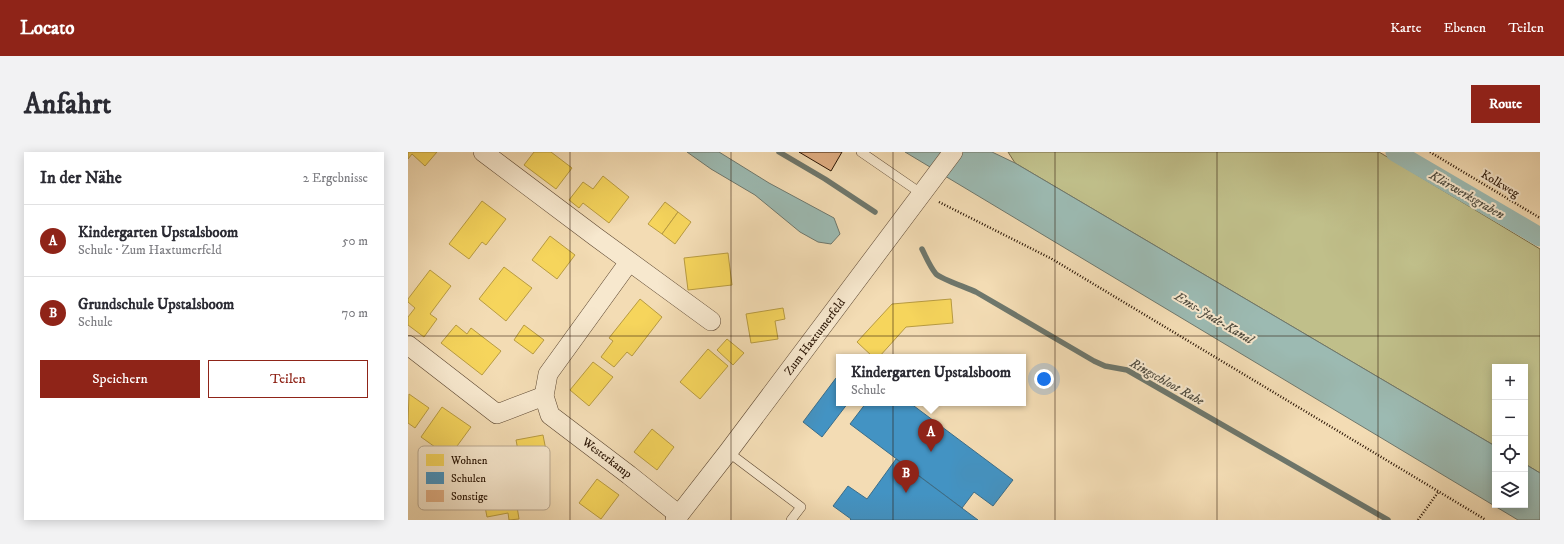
<!DOCTYPE html>
<html lang="de">
<head>
<meta charset="utf-8">
<style>
	:root { --surface:#fff; --page:#f2f2f3; --text:#2b2b33; --muted:#7c7c81; --line:#e1e1e2; --accent:#8f2418 }
	body { margin:0; font-family:"IM FELL DW Pica",serif; background:var(--page); color:var(--text) }
	.controls { position:absolute; right:12px; bottom:12px; display:grid; overflow:hidden; border-radius:0px; box-shadow:0 2px 10px #0003 }
	.controls button { width:36px; height:36px; display:grid; place-items:center; padding:0; border:0; border-bottom:1px solid var(--line); background:var(--surface); color:var(--text); font:20px sans-serif }
	.you { position:absolute; left:636px; top:227px; width:14px; height:14px; margin:-10px; border:3px solid #fff; border-radius:50%; background:#1a73e8; box-shadow:0 0 0 6px #1a73e833 }
	.badge { display:grid; place-items:center; width:26px; height:26px; border-radius:50%; background:var(--accent); color:#fff; font-size:13px; font-weight:700 }
	.pin { position:absolute; translate:-50% -33px; filter:drop-shadow(0 1px 2px #0008) }
	.pin::after { content:''; position:absolute; top:21px; width:14px; height:12px; background:inherit; clip-path:polygon(0 0,100% 0,50% 100%) }
	.popup { position:absolute; left:428px; top:202px; width:190px; height:52px; box-sizing:border-box; display:grid; place-content:center; border-radius:0px; background:var(--surface); filter:drop-shadow(0 1px 3px #0005); font-size:13px; white-space:nowrap; color:var(--muted) }
	.popup b { font-size:15px; color:var(--text) }
	.popup::after { content:''; position:absolute; left:50%; top:100%; margin-left:-8px; border:8px solid transparent; border-top-color:var(--surface) }
	.list { margin:0; padding:0; list-style:none }
	h2 { display:flex; justify-content:space-between; align-items:center; height:52px; margin:0; padding:0 16px; font-size:17px }
	h2 small { font-size:13px; font-weight:400; color:var(--muted) }
	.list li { display:grid; grid-template-columns:26px 1fr auto; gap:12px; align-items:center; box-sizing:border-box; height:72px; padding:0 16px; border-top:1px solid var(--line) }
	.list b { display:block; font-size:15px; white-space:nowrap }
	.list p { margin:0; font-size:13px; white-space:nowrap; color:var(--muted) }
	.list em { font-size:13px; font-style:normal; color:var(--muted) }
	.actions { display:flex; gap:8px; padding:12px 16px }
	.actions a { flex:1; padding:9px 0; border:1px solid var(--accent); border-radius:0px; text-align:center; font-size:14px; color:var(--accent) }
	.actions .main { background:var(--accent); color:#fff }
	.icon { flex:none; width:22px; height:22px; fill:none; stroke:currentColor; stroke-width:2; stroke-linecap:round; stroke-linejoin:round }
	.map { position:relative; flex:none; width:1132px; height:368px; overflow:hidden; border-radius:0px }
	header { display:flex; align-items:center; gap:24px; box-sizing:border-box; height:56px; padding:0 20px; background:var(--accent); color:#fff }
	header strong { font-size:19px }
	nav { display:flex; gap:22px; margin-inline-start:auto; font-size:14px }
	.intro { display:flex; align-items:center; justify-content:space-between; box-sizing:border-box; height:96px; padding:0 24px }
	h1 { margin:0; font-size:28px }
	.button { padding:10px 18px; border-radius:0px; background:var(--accent); color:#fff; font-size:14px; font-weight:700 }
	main { display:flex; gap:24px; padding:0 24px }
	aside { flex:1; background:var(--surface); border-radius:0px; box-shadow:0 2px 10px #0003 }
	.map>svg:first-child { display:block }
</style>
</head>
<body>
<header>
<strong>Locato</strong>
<nav><a>Karte</a><a>Ebenen</a><a>Teilen</a></nav>
</header>
<div class="intro"><h1>Anfahrt</h1><a class="button">Route</a></div>
<main>
<aside>
<h2>In der Nähe<small>2 Ergebnisse</small></h2>
<ul class="list">
<li><span class="badge">A</span><div><b>Kindergarten Upstalsboom</b><p>Schule · Zum Haxtumerfeld</p></div><em>50 m</em></li>
<li><span class="badge">B</span><div><b>Grundschule Upstalsboom</b><p>Schule</p></div><em>70 m</em></li>
</ul>
<div class="actions"><a class="main">Speichern</a><a>Teilen</a></div>
</aside>
<div class="map">
<svg width="1132" height="368" viewBox="0 0 1132 368">
	<rect width="100%" height="100%" fill="#f3dcb4"/>
	<filter id="stains"><feTurbulence type="fractalNoise" baseFrequency=".005" numOctaves="4"/><feColorMatrix values="0 0 0 0 .2 0 0 0 0 .09 0 0 0 0 .02 0 0 0 .5 -.17"/></filter>
	<radialGradient id="worn" r=".72"><stop offset=".6" stop-color="#630" stop-opacity="0"/><stop offset="1" stop-color="#630" stop-opacity=".3"/></radialGradient>
	<polygon fill="#c0bf8a" stroke="#746946" points="600,0 971,0 1132,97 1132,321 1117,312 1117,215 1087,215 1087,294 607,11"/>
	<g fill="#9cbab2" stroke="#6e776c">
		<polygon points="279,0 311,0 361,31 426,66 432,82 423,92 410,90 392,80 347,43 303,17"/>
		<polygon points="497,0 584,0 607,11 1087,294 1087,353 1117,353 1117,312 1132,321 1132,368 1110,368"/>
	</g>
	<g fill="#f6d55c" stroke="#b89b41">
		<polygon points="0,0 29,0 17,14 4,2 0,7"/>
		<polygon points="126,0 143,0 164,16 148,37 116,13"/>
		<polygon points="195,24 221,45 201,71 175,51 171,56 161,48 175,30 185,37"/>
		<polygon points="74,49 98,67 78,93 74,90 61,107 41,92"/>
		<polygon points="257,50 270,60 254,82 240,72"/>
		<polygon points="270,60 283,70 267,92 254,82"/>
		<polygon points="142,84 167,103 149,127 124,108"/>
		<polygon points="320,101 324,133 280,138 276,106"/>
		<polygon points="96,115 124,136 98,169 71,147"/>
		<polygon points="22,118 43,134 22,162 29,167 16,185 0,173 0,165 7,156 0,150 0,147"/>
		<polygon points="232,147 254,165 224,204 219,200 206,215 193,205 205,189 201,186"/>
		<polygon points="543,147 545,171 498,175 471,205 465,205 449,190 484,152"/>
		<polygon points="375,156 377,167 367,169 370,187 343,191 338,162"/>
		<polygon points="48,173 59,182 63,176 93,199 74,223 33,191"/>
		<polygon points="116,173 136,188 125,202 106,188"/>
		<polygon points="319,187 336,201 325,213 309,198"/>
		<polygon points="300,197 320,214 292,247 272,230"/>
		<polygon points="185,210 205,225 181,254 162,238"/>
		<polygon points="1,242 21,256 7,276 0,271"/>
		<polygon points="34,255 63,275 41,305 13,285"/>
		<polygon points="244,277 266,295 249,318 226,300"/>
		<polygon points="135,283 140,309 113,314 108,288"/>
		<polygon points="56,320 72,331 56,352 41,340"/>
		<polygon points="189,327 211,343 193,367 171,351"/>
		<polygon points="98,329 101,343 107,342 111,367 101,368 100,361 79,365 73,334"/>
	</g>
	<g fill="#4393c3" stroke="#3b6d89">
		<polygon points="428,226 431,228 431,251 440,251 414,285 395,270"/>
		<polygon points="458,251 502,251 605,328 585,354 566,340 554,356 442,272"/>
		<polygon points="488,307 570,368 442,368 443,367 425,354 440,334 459,347"/>
	</g>
	<g fill="none" stroke-linecap="round" stroke-linejoin="round">
		<g stroke="#6e776c" stroke-width="5.5">
			<polyline points="371,0 417,27 467,60"/>
			<path d="M514 97C518 105 522 115 528 122 533 127 560 136 568 140L686 209 697 214 719 218 980 368"/>
		</g>
		<polyline stroke="#9cbab2" stroke-width="19" points="987,0 1132,85"/>
	</g>
	<polygon fill="#e1af84" stroke="#281303" points="391,0 434,0 423,19"/>
	<g fill="none" stroke-linecap="round" stroke-linejoin="round">
		<defs>
			<g id="lane">
				<polyline points="453,0 514,42"/>
				<polyline points="320,300 393,355 383,368"/>
			</g>
			<g id="street">
				<polyline points="75,0 188,85 303,169"/>
				<polyline points="221,110 140,222 136,244 142,263 221,323 271,363"/>
				<polyline points="0,193 89,262 136,244"/>
				<polyline points="267,368 320,300 545,0"/>
			</g>
		</defs>
		<use href="#lane" stroke="#5b452f" stroke-width="10"/>
		<use href="#street" stroke="#5b452f" stroke-width="20"/>
		<g stroke="#281303" stroke-width="2.5" stroke-dasharray="1 2" stroke-linecap="butt">
			<polyline points="1022,0 1132,66"/>
			<polyline points="531,50 644,107 1078,368"/>
			<polyline points="1010,368 1031,339"/>
		</g>
		<use href="#lane" stroke="#f7e8ce" stroke-width="9"/>
		<use href="#street" stroke="#f7e8ce" stroke-width="19"/>
	</g>
	<path fill="none" stroke="#281303" stroke-width="1" stroke-opacity="0.55" d="M162 0V368M323 0V368M485 0V368M647 0V368M809 0V368M970 0V368M0 184H1132"/>
	<g text-anchor="middle" dominant-baseline="central" stroke-width="4" stroke-linejoin="round" paint-order="stroke">
		<g font-size="12" fill="#281303" stroke="#f7e8ce">
			<text transform="translate(1092 32) rotate(31)">Kolkweg</text>
			<text transform="translate(407 185) rotate(-53)">Zum Haxtumerfeld</text>
			<text transform="translate(199 306) rotate(37)">Westerkamp</text>
		</g>
		<g font-size="13" font-style="italic" fill="#514d40" stroke="#f7e8ce">
			<text transform="translate(1059 43) rotate(30)">Klärwerksgraben</text>
			<text transform="translate(806 166) rotate(31)">Ems-Jade-Kanal</text>
			<text transform="translate(759 230) rotate(29)">Ringschloot Rahe</text>
		</g>
	</g>
	<rect x="10" y="294" width="132" height="64" rx="6" fill="#f7e8ce" stroke="#b9a891" stroke-width="1"/>
	<rect x="18" y="302" width="18" height="12" fill="#f6d55c"/>
	<rect x="18" y="320" width="18" height="12" fill="#4393c3"/>
	<rect x="18" y="338" width="18" height="12" fill="#e1af84"/>
	<g font-size="11" fill="#281303">
		<text x="43" y="312">Wohnen</text>
		<text x="43" y="330">Schulen</text>
		<text x="43" y="348">Sonstige</text>
	</g>
	<rect width="100%" height="100%" filter="url(#stains)"/>
	<rect width="100%" height="100%" fill="url(#worn)"/>
</svg>
<div class="controls">
<button>+</button>
<button>−</button>
<button><svg class="icon" aria-label="locate" viewBox="0 0 24 24"><circle cx="12" cy="12" r="6"/><path d="M12 2v4M12 18v4M2 12h4M18 12h4"/></svg></button>
<button><svg class="icon" aria-label="layers" viewBox="0 0 24 24"><path d="M12 4l9 5-9 5-9-5zM3 14l9 5 9-5"/></svg></button>
</div>
<div class="you"></div>
<div class="pin badge" style="left:523px;top:300px">A</div>
<div class="popup"><b>Kindergarten Upstalsboom</b>Schule</div>
<div class="pin badge" style="left:498px;top:341px">B</div>
</div>
</main>
</body>
</html>
